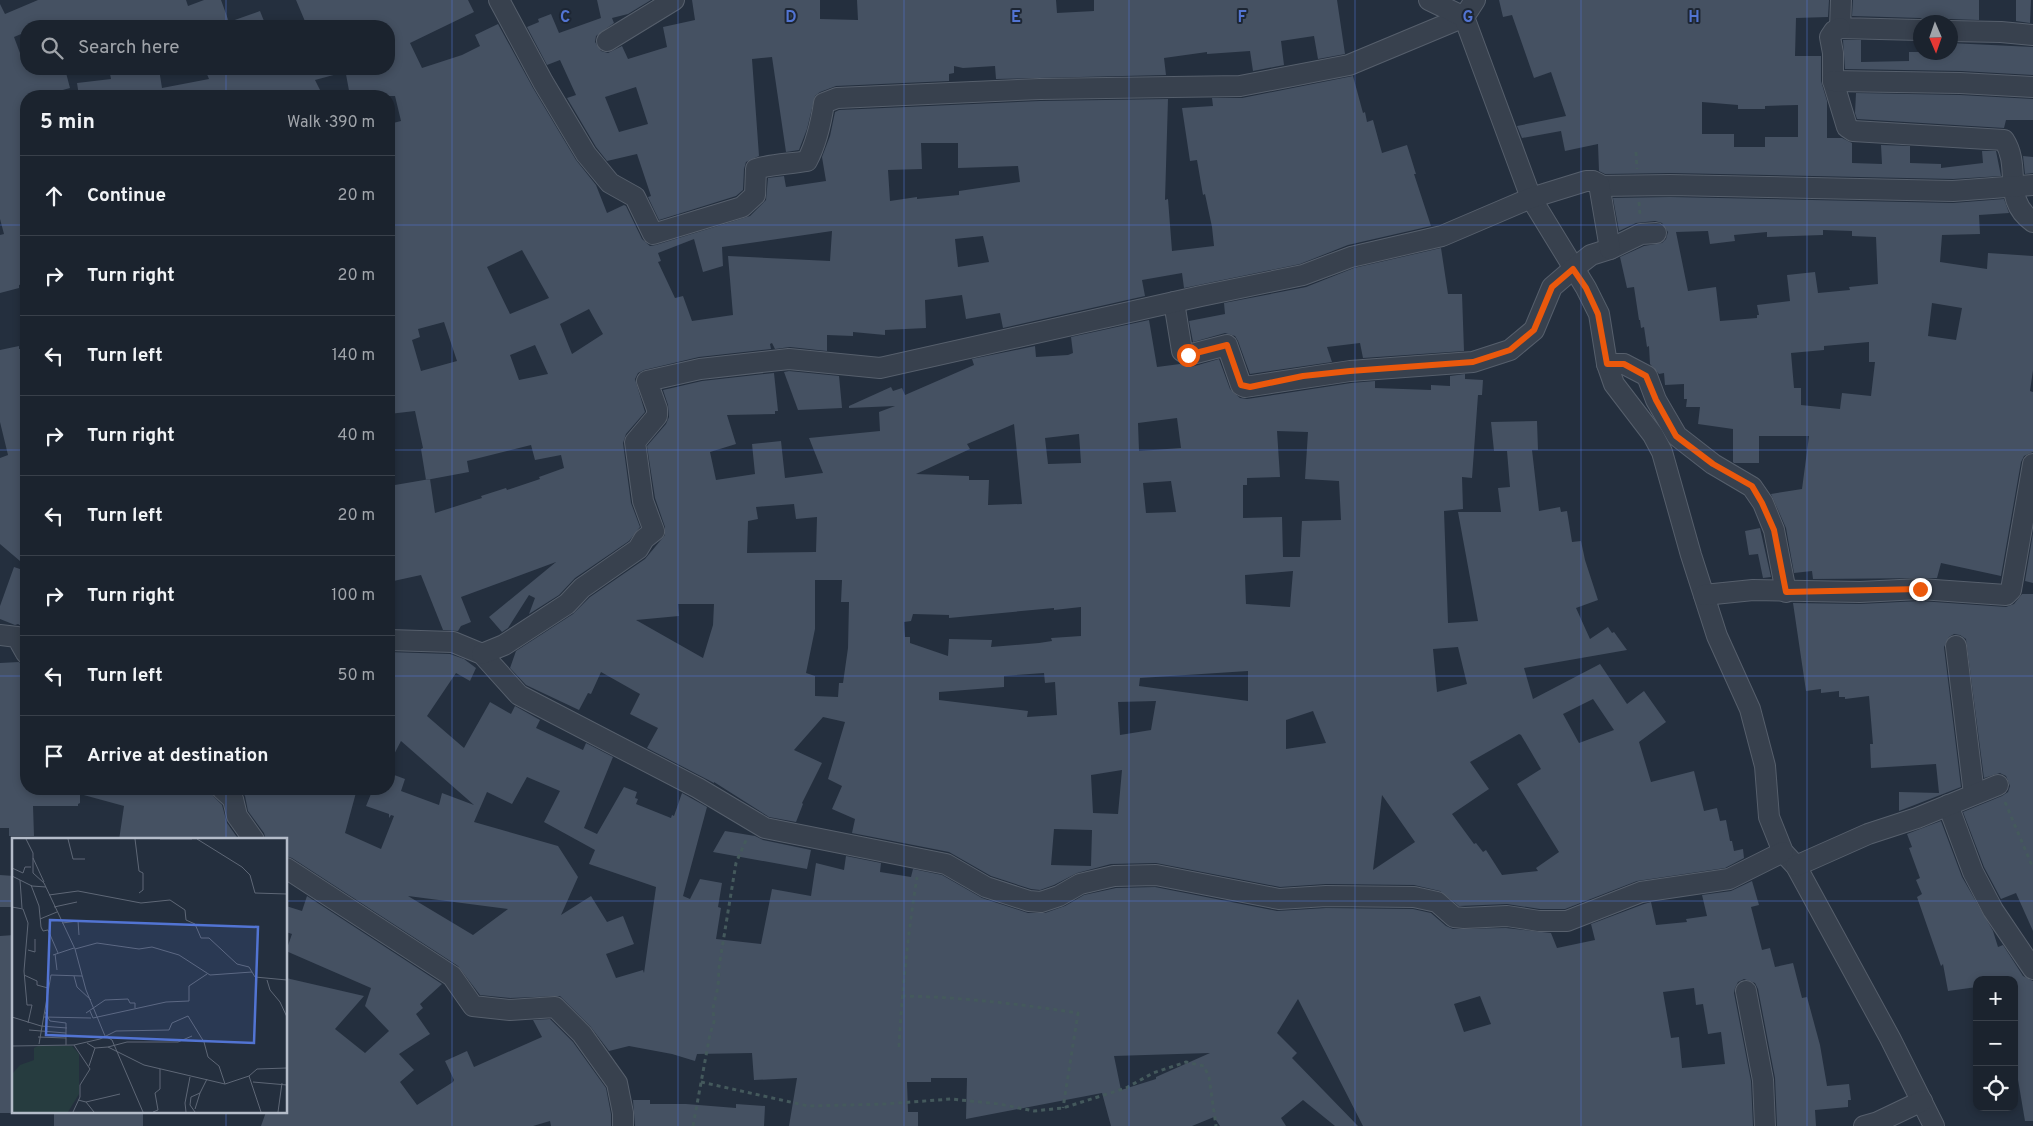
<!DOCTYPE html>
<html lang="en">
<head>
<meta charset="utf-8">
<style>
	:root { --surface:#1b232e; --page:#242b36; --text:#f1f3f6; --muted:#a0a4aa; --line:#39404a }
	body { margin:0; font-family:Overpass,sans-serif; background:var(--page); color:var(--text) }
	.controls { position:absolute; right:15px; bottom:15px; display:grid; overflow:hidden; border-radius:10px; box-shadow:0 2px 8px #0003 }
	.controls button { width:45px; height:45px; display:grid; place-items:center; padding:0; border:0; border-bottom:1px solid var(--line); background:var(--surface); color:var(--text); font:25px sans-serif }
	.compass { position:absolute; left:1913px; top:15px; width:45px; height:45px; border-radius:50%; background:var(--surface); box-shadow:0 2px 8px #0003; rotate:178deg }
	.stop { position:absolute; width:15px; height:15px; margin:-11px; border:4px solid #ea580c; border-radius:50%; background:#fff }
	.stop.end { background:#ea580c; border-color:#fff; box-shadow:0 1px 5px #0008 }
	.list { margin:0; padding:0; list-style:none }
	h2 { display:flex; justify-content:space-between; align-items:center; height:65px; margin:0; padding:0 20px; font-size:21px }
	h2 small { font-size:16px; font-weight:400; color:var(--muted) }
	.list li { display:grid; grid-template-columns:32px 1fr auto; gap:15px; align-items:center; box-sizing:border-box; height:80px; padding:0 20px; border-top:1px solid var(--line) }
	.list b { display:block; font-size:19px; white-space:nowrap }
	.list em { font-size:16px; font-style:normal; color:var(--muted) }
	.icon { flex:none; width:28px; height:28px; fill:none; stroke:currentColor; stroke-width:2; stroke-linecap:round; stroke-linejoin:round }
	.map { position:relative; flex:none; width:2033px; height:1126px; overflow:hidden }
	.search { position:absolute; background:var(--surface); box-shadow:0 2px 8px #0003; left:20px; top:20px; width:375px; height:55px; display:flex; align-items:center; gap:12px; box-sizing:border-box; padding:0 18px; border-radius:20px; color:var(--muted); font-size:19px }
	.panel { position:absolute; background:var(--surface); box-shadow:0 2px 8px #0003; left:20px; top:90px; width:375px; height:705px; border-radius:20px }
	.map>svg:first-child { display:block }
</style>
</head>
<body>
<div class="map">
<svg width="2033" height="1126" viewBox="0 0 2033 1126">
	<rect width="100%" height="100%" fill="#242f3e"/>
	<g fill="#455162" fill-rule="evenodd">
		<polygon points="38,0 186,0 188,6 204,0 221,0 229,22 260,11 266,26 148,26 147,21 130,26 26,26 26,32 14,37 26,69 65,69 70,88 41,96 26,96 26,174 21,175 26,194 26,283 19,285 19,288 0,293 0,235 4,234 0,219 0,4 5,14"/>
		<path d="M296 0H468L474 12 410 43 422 68 462 55 480 46 475 35 498 24 533 88 576 160 596 185 607 213 624 205 626 206 642 239 650 246 656 245 750 216 766 200 768 178 784 176 786 187 826 181 822 157 830 136 835 112 839 110 1040 101 1168 99 1165 200 1168 199 1172 251 1214 246 1212 227 1205 194 1203 195 1197 160 1190 161 1182 108 1213 106 1212 98H1242L1353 76 1363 113 1365 112 1367 122 1373 120 1382 153 1407 145 1416 174H1414L1431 226 1348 245 1300 264 1184 288 1182 273 1142 280 1145 296 1003 328 1000 313 966 319 962 295 925 300 926 328 885 330V335L853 332V336L827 335V351L790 347 775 349 772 343 770 344 771 349 699 357 644 370 638 373 635 379 645 412 626 434 623 443 631 503 640 527 629 541 575 578 559 595 529 614 535 598 529 595 508 628 502 632 489 617 556 562 461 597 471 622 461 626 458 631 443 630 421 575 389 582V486L430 479 435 513 482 498 481 496 506 488 507 490 540 479 539 477 564 468 561 455 535 460 531 445 467 461 469 472 426 480 421 449 423 448 415 411 389 414V124L401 121 395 96H350L345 69H389V26H307ZM921 143H958V168L1018 166 1020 182 959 191V195L917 199V197L890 201 888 170 922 169ZM832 231 830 261 728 256 733 315 692 321 683 296 675 298 658 262 661 261 658 253 694 239 703 272 723 266 722 247ZM983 236 989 262 958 267 955 239ZM522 250 549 298 510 314 487 267ZM589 309 603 334 572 354 560 324ZM444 322 457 361 421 371 412 340 420 337 418 329ZM535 345 548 374 519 380 510 355Z"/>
		<path d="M597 0H651L628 14 612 18 614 23 596 36 595 42 601 51 608 53 622 46 628 59 667 47 663 27 695 20 692 0H820V19L858 20 857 0H1056L1057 13 1094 11V0H1337L1345 54 1318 59 1314 36 1281 41 1284 65 1253 71 1250 51 1207 54V52L1164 58 1166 75 996 79 995 66 963 68 954 66V73L949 74V81L836 86 820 92 815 96 807 129 799 150 786 152 772 57 752 59 759 156 746 162 744 169 743 190 736 196 659 220 648 197 651 196 637 154 607 161 596 147 567 98 576 95 560 60 547 65 527 27 539 22 538 19 551 14 559 33 601 18ZM636 87 648 124 619 132 605 97Z"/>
		<path d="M1499 0H1829L1828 17 1796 18 1795 56H1821V81L1827 101V138H1842L1852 143V163L1882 164 1881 145 1910 146V163L1941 164V168L1983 163 1982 151H1996L2001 176 1953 179 1670 173 1605 174 1599 171 1598 144 1565 151 1561 131 1522 138 1517 126 1566 116 1551 72 1534 78 1512 15 1503 17ZM1702 102 1738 105V109H1765V106L1798 105V137H1765V147H1734V134H1702Z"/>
		<polygon points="1853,0 1979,0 1979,20 1950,19 1942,22 1929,22 1920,18 1852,16"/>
		<polygon points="2016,0 2031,0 2030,23 2016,21"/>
		<polygon points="1843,40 1861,40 1861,62 1909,61 1909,52 1950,52 1950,43 2033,47 2033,75 1961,71 1845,69"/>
		<polygon points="109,69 159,69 162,88 209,79 206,72 214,69 340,69 341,73 315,80 323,96 79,96 77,83 111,79"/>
		<polygon points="1856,93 1960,95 2033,99 2033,120 2006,120 2004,128 1857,119 1855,113"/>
		<polygon points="2023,156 2033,157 2033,173 2025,174"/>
		<path d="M1670 197 1953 203 2004 199 2009 213 1979 215 1980 234 1942 235 1940 262 1987 269 1988 253 2033 256V370L2030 391 2033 392V452L2024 456 2021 462 2001 576 1941 563 1937 578 1813 579 1812 571 1794 573 1786 528 1771 494 1802 489 1809 436H1759V463H1734L1733 462V429L1698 424 1700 407H1686L1687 399H1684V384L1665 385 1664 373 1659 374 1650 364 1649 346 1647 347 1644 327 1641 328 1640 320H1639L1634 287 1627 288 1620 257 1644 246 1662 243 1666 239 1668 232 1662 223 1655 221 1636 223 1619 231 1613 198ZM1823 230 1852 231V236L1876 237 1878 284 1849 287 1850 290 1818 293 1815 272 1787 275 1790 301 1757 305 1759 315H1757V318L1720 321 1716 287 1688 291 1676 232 1708 231 1710 244 1735 241 1734 235 1767 232V237L1823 235ZM1932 303 1962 308 1956 340 1928 336ZM1869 342V362H1875L1871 396 1842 393 1840 409 1801 405V388H1794L1791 353 1824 350V346Z"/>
		<polygon points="1441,248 1448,294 1462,294 1464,351 1363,358 1360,343 1327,347 1332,362 1250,374 1238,341 1235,336 1225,333 1193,342 1189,321 1225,314 1224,303 1306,287 1354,268"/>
		<path d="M1149 320 1157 367 1180 364 1191 367 1219 359 1230 389 1240 398 1247 399 1351 383 1375 381V388L1431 390V385L1450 386V376L1465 374V379L1483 380 1482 395H1478L1472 478 1462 477 1463 509 1444 511 1448 623 1478 621 1458 512H1501L1498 488 1510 487 1507 451H1494L1491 422 1537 421 1538 450H1532L1539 511 1560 507 1561 512 1567 511 1572 542 1581 541 1585 560 1598 600 1576 608 1590 639 1608 627 1612 633 1614 632 1627 650 1524 668 1533 699 1600 664 1627 704 1644 691 1666 722 1639 742 1651 782 1694 771 1704 811 1717 808 1720 821 1726 820 1730 841H1732L1734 851 1743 849 1744 858 1725 868 1637 881 1565 909H1540L1507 904 1459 906 1440 891 1414 885 1326 884 1280 887 1156 863 1111 864 1077 873 1054 885 1040 890 1031 889 991 876 949 852 852 833 855 819 832 809 842 786 828 779 845 722 823 717 794 750 822 763 802 803 803 804 796 822 769 817 714 782V783L647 748 658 728 630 714 640 694 601 672 591 694 588 693 579 710 526 685 510 668 516 651 573 614 590 597 645 559 665 535V527L655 498 647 446 666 424 669 417 668 405 663 390 702 381 774 373 778 411H775V414L727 415 736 444 710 452 716 480 755 474 752 444 781 441 785 478 823 473 809 438 880 431 879 412 895 406 849 408V406L891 387 893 391 902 388 905 395 974 365 972 359 1035 346 1036 357 1068 355 1073 353 1071 337ZM1177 418 1181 448 1139 451 1138 423ZM1014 424 1022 504 988 505 989 480H969V476L916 474 970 449 967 444ZM1277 431 1308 432 1305 479 1339 481 1341 520 1302 521 1300 557H1283L1282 517 1243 518V485H1247V478L1280 477ZM1079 434 1081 463 1048 464 1045 438ZM1171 481 1176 512 1146 513 1143 483ZM794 504 796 519 817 517 816 552 747 553 748 521 758 519 756 507ZM1293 571 1290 607 1246 604 1245 575ZM815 580H842L841 602H849L848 648 843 683H839L838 697 815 696V676L806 673 815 629ZM678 604H714L713 625 703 658 636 620 679 616ZM1081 607V636L1051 638 1052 641 1039 643 991 647 992 640 949 639 948 656 910 643V637H905L904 622 911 621 913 614 949 615V618L1054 608V610ZM1458 647 1467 684 1437 692 1433 649ZM1248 671V701L1139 686 1140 678ZM1044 673 1045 683 1055 682 1057 715 1027 717 1028 711 939 700V692L1004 687V676ZM1593 699 1614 730 1579 743 1563 714ZM1156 701 1151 730 1120 735 1118 702ZM1313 711 1326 743 1286 749V720ZM1519 734 1521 735 1541 769 1517 784 1559 852 1536 868 1538 871 1502 875 1486 850 1483 852 1476 843 1474 844 1452 814 1489 789 1470 762ZM1122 770 1118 814 1093 813 1091 775ZM1382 795 1415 842 1373 870ZM1054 829 1092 830 1091 866 1051 865Z"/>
		<polygon points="19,346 19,349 26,348 26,554 20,561 0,544 0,458 8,455 0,422 0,350"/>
		<polygon points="789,371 839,376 842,408 798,410 784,372"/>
		<polygon points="1760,528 1771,577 1763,578 1758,554 1749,555 1745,531"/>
		<polygon points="2033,533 2033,583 2025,581"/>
		<polygon points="14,567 26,571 26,629 18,624 15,625 0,619 0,606"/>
		<polygon points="2022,594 2033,594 2033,931 2016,893 2001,899 1984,867 1963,812 2002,796 2008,792 2010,786 2006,776 2000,773 1984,778 1966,639 1960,635 1954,634 1949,637 1944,647 1961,787 1899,811 1899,792 1939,793 1936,764 1871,768 1870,744 1873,744 1869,696 1845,699 1845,697 1839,697 1839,691 1821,693 1821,689 1806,691 1793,603 1860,604 1920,601 2006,607 2014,604"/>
		<path d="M389 652 450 654 464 659 476 668 470 681 456 673 427 716 464 748 490 702 511 714 515 706 540 720 536 728 583 750 586 743 613 757 584 828 597 834 624 787 637 792 635 798 638 799 636 804 671 818 672 815 674 816 682 793 707 807 683 896 690 899 700 879 722 883 718 907 721 908 716 939 761 944 772 889 811 896 816 863 844 870 846 856 881 863 880 872 911 877 913 869 942 875 982 898 1028 913H1045L1065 906 1084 895 1116 888 1155 887 1277 911 1326 908 1413 909 1431 913 1446 926 1453 929 1506 928 1551 933 1557 948 1595 940 1591 924 1644 904 1651 902 1656 925 1687 922 1686 919 1707 916 1702 895 1731 891 1752 881 1759 905 1751 907 1762 950 1770 948 1775 967 1793 963 1802 998 1807 997 1820 1045 1827 1086 1849 1084 1851 1100H1848V1107L1815 1110 1816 1126H1777L1775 1078 1758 989 1755 983 1744 979 1738 982 1735 988 1734 993 1751 1081 1753 1126H1363L1298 999 1277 1033 1297 1053 1292 1058 1358 1126H1335L1303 1100 1281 1118 1286 1126H1220L1214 1117 1192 1126H1111L1102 1093 966 1119 967 1078H931V1082H907L908 1112H918V1126H789L797 1078 754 1080 752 1053 697 1054 695 1061 672 1054 629 1046 609 1051 590 1026 560 996 510 998 480 995 458 966 292 858 286 856V840H266L264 833 248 811 245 796 239 789H357L345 833 381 849 394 816 391 815 389 818V814L366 806 373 789H389V773L405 779 401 791 439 805 442 793 474 805 401 741 389 764ZM527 777 560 791 544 822 595 850 589 864 656 887 644 973 643 970 616 978 606 954 634 944 623 916 607 922 591 896 561 915 578 877 558 846 474 822 487 792 512 804ZM408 896 508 909 473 935ZM1694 988 1696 1005 1703 1004 1708 1034 1721 1032 1725 1064 1682 1068 1679 1037 1671 1038 1663 992ZM1480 996 1491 1024 1464 1032 1454 1004ZM1210 1053 1156 1077V1079L1121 1090 1114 1056Z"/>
		<polygon points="19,662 21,664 22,671 25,670 26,678 26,789 210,789 214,797 222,805 227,823 239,840 119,840 124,806 80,794 80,803 78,804 78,806 33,806 34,836 9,836 9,828 0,828 0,663"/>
		<polygon points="1941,821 1962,877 1993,931 1998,947 2003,945 2023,976 2033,981 2033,1121 2025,1121 2016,1068 2014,1069 2014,980 1977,980 1977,987 1948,991 1943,964 1941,966 1917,897 1922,894 1916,880 1920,878 1909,848 1912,847 1907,834"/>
		<polygon points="725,831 755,836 763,840 811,850 807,869 713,852"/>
		<polygon points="0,875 14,876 14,907 0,907"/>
		<polygon points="307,896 442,984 420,1004 423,1008 416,1014 430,1034 399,1054 414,1070 400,1082 417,1105 453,1082 454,1080 445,1061 467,1051 474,1067 542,1037 533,1020 550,1019 573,1042 606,1088 611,1114 611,1126 551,1126 550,1121 533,1126 261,1126 266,1112 286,1112 286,978 364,996 335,1029 365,1053 389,1031 365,1006 371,988 286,951 292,934 286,932 286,906 302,911"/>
		<polygon points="14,935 14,1113 0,1113 0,936"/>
		<polygon points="633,1100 650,1100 650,1104 686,1104 736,1108 736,1104 765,1106 764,1126 635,1126"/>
		<rect x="54" y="1112" width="89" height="14"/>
	</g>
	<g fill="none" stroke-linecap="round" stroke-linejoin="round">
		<defs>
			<g id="minor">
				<path d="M499 0 543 82 586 154 610 183 635 197 653 234 742 207 755 195 756 169C772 164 790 164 807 161 817 142 821 123 824 103L837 98 1040 89 1240 86 1349 65 1464 17 1475 0"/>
				<polyline points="1429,0 1464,17 1531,198 1586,288 1599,314 1607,364 1614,384 1653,435 1662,452 1691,555 1717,636 1750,709 1765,766 1769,817 1783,852 1796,866 1890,1038 1934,1126"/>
				<polyline points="1841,0 1840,28 1920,30"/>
				<path d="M1840 28 1834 31 1830 37 1833 53V81L1847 127 1853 131 2004 140C2022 168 2001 199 2033 222"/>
				<polyline points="1950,31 2001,32 2033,35"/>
				<polyline points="607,41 674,0"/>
				<polyline points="1833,81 1960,83 2033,87"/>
				<polyline points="1599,186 1670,185 1953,191 2033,185"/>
				<polyline points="1174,302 1182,351 1188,355 1227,345 1241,385 1245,387 1350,371 1473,362 1510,350 1534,330 1552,287 1573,269 1591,255 1610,249 1641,234 1656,233"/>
				<polyline points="1607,364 1624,364 1647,376 1656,400 1677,436 1713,464 1752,487 1763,503 1774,530 1786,592"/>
				<polyline points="1704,595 1753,590 1860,592 1920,589 2006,595 2011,590 2033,464"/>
				<polyline points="0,635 17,637 26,653"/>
				<polyline points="389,640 453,642 482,654 519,695 698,788 765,828 946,864 986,887 1029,901 1041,902 1059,896 1080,884 1114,876 1156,875 1279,899 1326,896 1414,897 1437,902 1454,917 1464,918 1507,916 1539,921 1567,921 1641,892 1729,879 1783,852"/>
				<polyline points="1956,646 1974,794"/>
				<polyline points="482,654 504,645 567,604 582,588 638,549 644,539 654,531 643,501 635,442 657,416 657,409 647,381 700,369 789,359 880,368 1201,296 1303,275 1351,257 1442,236 1531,198 1586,181 1593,181 1599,184 1610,249"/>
				<polyline points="222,789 233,799 237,816 254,840"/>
				<polyline points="1948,805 1973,872 1993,910 2033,969"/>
				<polyline points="1796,866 1868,834 1917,818 1998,785"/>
				<polyline points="286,868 452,976 473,1006 510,1010 555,1007 582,1034 617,1083 623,1113 623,1126"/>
				<polyline points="1746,991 1763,1080 1765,1126"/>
				<polyline points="1864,1126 1878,1122 1922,1101"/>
			</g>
		</defs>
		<use href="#minor" stroke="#565f6c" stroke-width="22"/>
		<g stroke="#44595c" stroke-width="3" stroke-dasharray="4 4" stroke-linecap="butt">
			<polyline points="1636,152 1637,169"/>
			<polyline points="1639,202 1640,216"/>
			<polyline points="2005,802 2033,868"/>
			<path d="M902 996C961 997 1019 1004 1078 1013L1063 1108"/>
			<path d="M899 1047C902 990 908 933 917 877"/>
			<polyline points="701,1082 808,1106 885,1104 951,1099 999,1104 1034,1111 1063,1108 1126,1088 1153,1073 1186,1062 1204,1066 1209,1077 1216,1126"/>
			<polyline points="693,1126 710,1034 714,1022 713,1008 718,987 719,967 736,863 747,838"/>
		</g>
		<use href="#minor" stroke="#38414e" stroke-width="20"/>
	</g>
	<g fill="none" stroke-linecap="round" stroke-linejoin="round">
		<polyline stroke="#ea580c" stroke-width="6" points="1188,355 1227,345 1241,385 1250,387 1303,376 1350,371 1473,362 1510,350 1534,330 1552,287 1573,269 1586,288 1598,314 1607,364 1624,364 1646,376 1656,400 1676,436 1713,464 1752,486 1762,503 1774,530 1786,592 1920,589"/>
	</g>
	<path fill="none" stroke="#5274d3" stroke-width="1" stroke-opacity="0.55" d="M226 0V26M452 0V1126M678 0V1126M904 0V1126M1129 0V1126M1355 0V1126M1581 0V1126M1807 0V1126M226 69V96M0 225H26M389 225H2033M0 450H26M389 450H2033M0 676H26M389 676H2033M226 789V840M0 901H14M286 901H2033M226 1112V1126"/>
	<g transform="translate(12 838)">
		<rect width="275" height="275" fill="#242f3e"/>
		<path d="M26 208H60L67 216V256L56 274H0L1 235 8 227 22 222V210Z" fill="#263c3f"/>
		<path fill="none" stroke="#5e6776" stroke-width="1" d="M14 1 21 15V35L32 45 63 111 74 152 93 198 100 202 131 274M56 1 61 21H73M123 1 127 33 131 35V52L127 55M148 1H180M185 1 230 29 238 37 243 55 275 56M21 20 32 44M0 30 11 35 13 29H19M0 38 20 48 34 49M8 42 10 70M19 47 27 68 29 89 31 93 36 92 46 115M37 57 66 53 129 65 158 62 173 72 174 82 183 86 189 100H197L225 126 237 129 243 139 275 142M0 69 11 71 16 85 12 133 15 167H20L16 185M42 69 65 64M28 81 45 74M50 85 66 83 67 97M63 111 85 105 127 111 140 109 167 117 198 137 240 134M16 112 23 114V101M43 116 45 132M41 117 62 110M12 137 25 143V147L36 150M62 138 65 149 79 162M255 142 258 152 268 164 275 179M78 173 81 180 154 164 177 163V148L195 136M33 174 38 183 54 185V195M74 175 93 162 116 161 118 165H123V170M0 179 29 188 55 190M32 179 79 180M17 192 54 195V207M26 199 54 200M75 205 83 210 96 209 132 227 213 246 237 238 245 231 275 230M27 206 39 137 70 138M0 208 62 207 88 201 104 193 157 192 160 185 176 178 192 204 196 219 207 228 213 246M96 209 115 204H166L180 198M77 228 83 210M237 238 249 274M241 244 275 247M66 262 74 264 82 274M74 264 108 256M183 271 188 255M61 274 68 259V247L78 231 62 207M141 274 146 272 143 255 148 251V231M174 274 173 265 178 239M183 274 178 267 179 259 188 255 195 241M266 274 270 245"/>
		<path fill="#5274d3" fill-opacity="0.15" stroke="#5274d3" stroke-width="2.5" d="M38 82 246 89 242 205 34 197Z"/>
		<rect width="275" height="275" fill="none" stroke="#b4bcc9" stroke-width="2.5"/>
	</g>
	<g font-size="16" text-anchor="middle" font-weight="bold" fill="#5274d3" stroke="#1d2633" stroke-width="4" stroke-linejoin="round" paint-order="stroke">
		<text x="565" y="22">C</text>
		<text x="791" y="22">D</text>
		<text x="1016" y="22">E</text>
		<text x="1242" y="22">F</text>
		<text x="1468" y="22">G</text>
		<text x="1694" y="22">H</text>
	</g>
</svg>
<div class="controls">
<button>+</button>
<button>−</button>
<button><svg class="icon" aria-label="locate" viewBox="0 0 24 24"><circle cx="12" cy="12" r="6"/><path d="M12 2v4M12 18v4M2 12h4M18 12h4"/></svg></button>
</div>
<svg class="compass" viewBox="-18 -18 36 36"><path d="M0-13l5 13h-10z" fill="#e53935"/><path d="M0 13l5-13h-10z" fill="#a0a4aa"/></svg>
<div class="stop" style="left:1188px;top:355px"></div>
<div class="stop end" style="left:1920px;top:589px"></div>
<div class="search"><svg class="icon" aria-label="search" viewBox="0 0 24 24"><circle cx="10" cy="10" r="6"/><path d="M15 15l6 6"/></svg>Search here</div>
<section class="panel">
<h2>5 min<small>Walk · 390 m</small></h2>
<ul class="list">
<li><svg class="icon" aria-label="ahead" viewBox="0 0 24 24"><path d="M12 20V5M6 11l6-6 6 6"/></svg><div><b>Continue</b></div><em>20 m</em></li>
<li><svg class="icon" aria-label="right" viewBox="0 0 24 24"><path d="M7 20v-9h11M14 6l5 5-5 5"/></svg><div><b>Turn right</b></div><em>20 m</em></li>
<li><svg class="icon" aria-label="left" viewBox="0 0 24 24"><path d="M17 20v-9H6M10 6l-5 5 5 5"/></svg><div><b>Turn left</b></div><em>140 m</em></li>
<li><svg class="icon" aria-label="right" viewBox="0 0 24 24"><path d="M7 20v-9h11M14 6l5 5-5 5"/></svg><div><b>Turn right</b></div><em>40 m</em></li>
<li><svg class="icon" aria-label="left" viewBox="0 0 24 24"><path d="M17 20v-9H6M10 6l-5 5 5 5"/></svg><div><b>Turn left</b></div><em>20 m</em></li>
<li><svg class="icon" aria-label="right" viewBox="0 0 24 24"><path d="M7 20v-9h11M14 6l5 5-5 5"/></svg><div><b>Turn right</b></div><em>100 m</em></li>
<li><svg class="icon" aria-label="left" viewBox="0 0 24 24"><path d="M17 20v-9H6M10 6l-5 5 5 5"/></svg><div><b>Turn left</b></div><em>50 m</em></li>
<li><svg class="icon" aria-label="arrive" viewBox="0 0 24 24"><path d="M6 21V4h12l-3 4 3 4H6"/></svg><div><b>Arrive at destination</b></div></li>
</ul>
</section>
</div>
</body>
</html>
